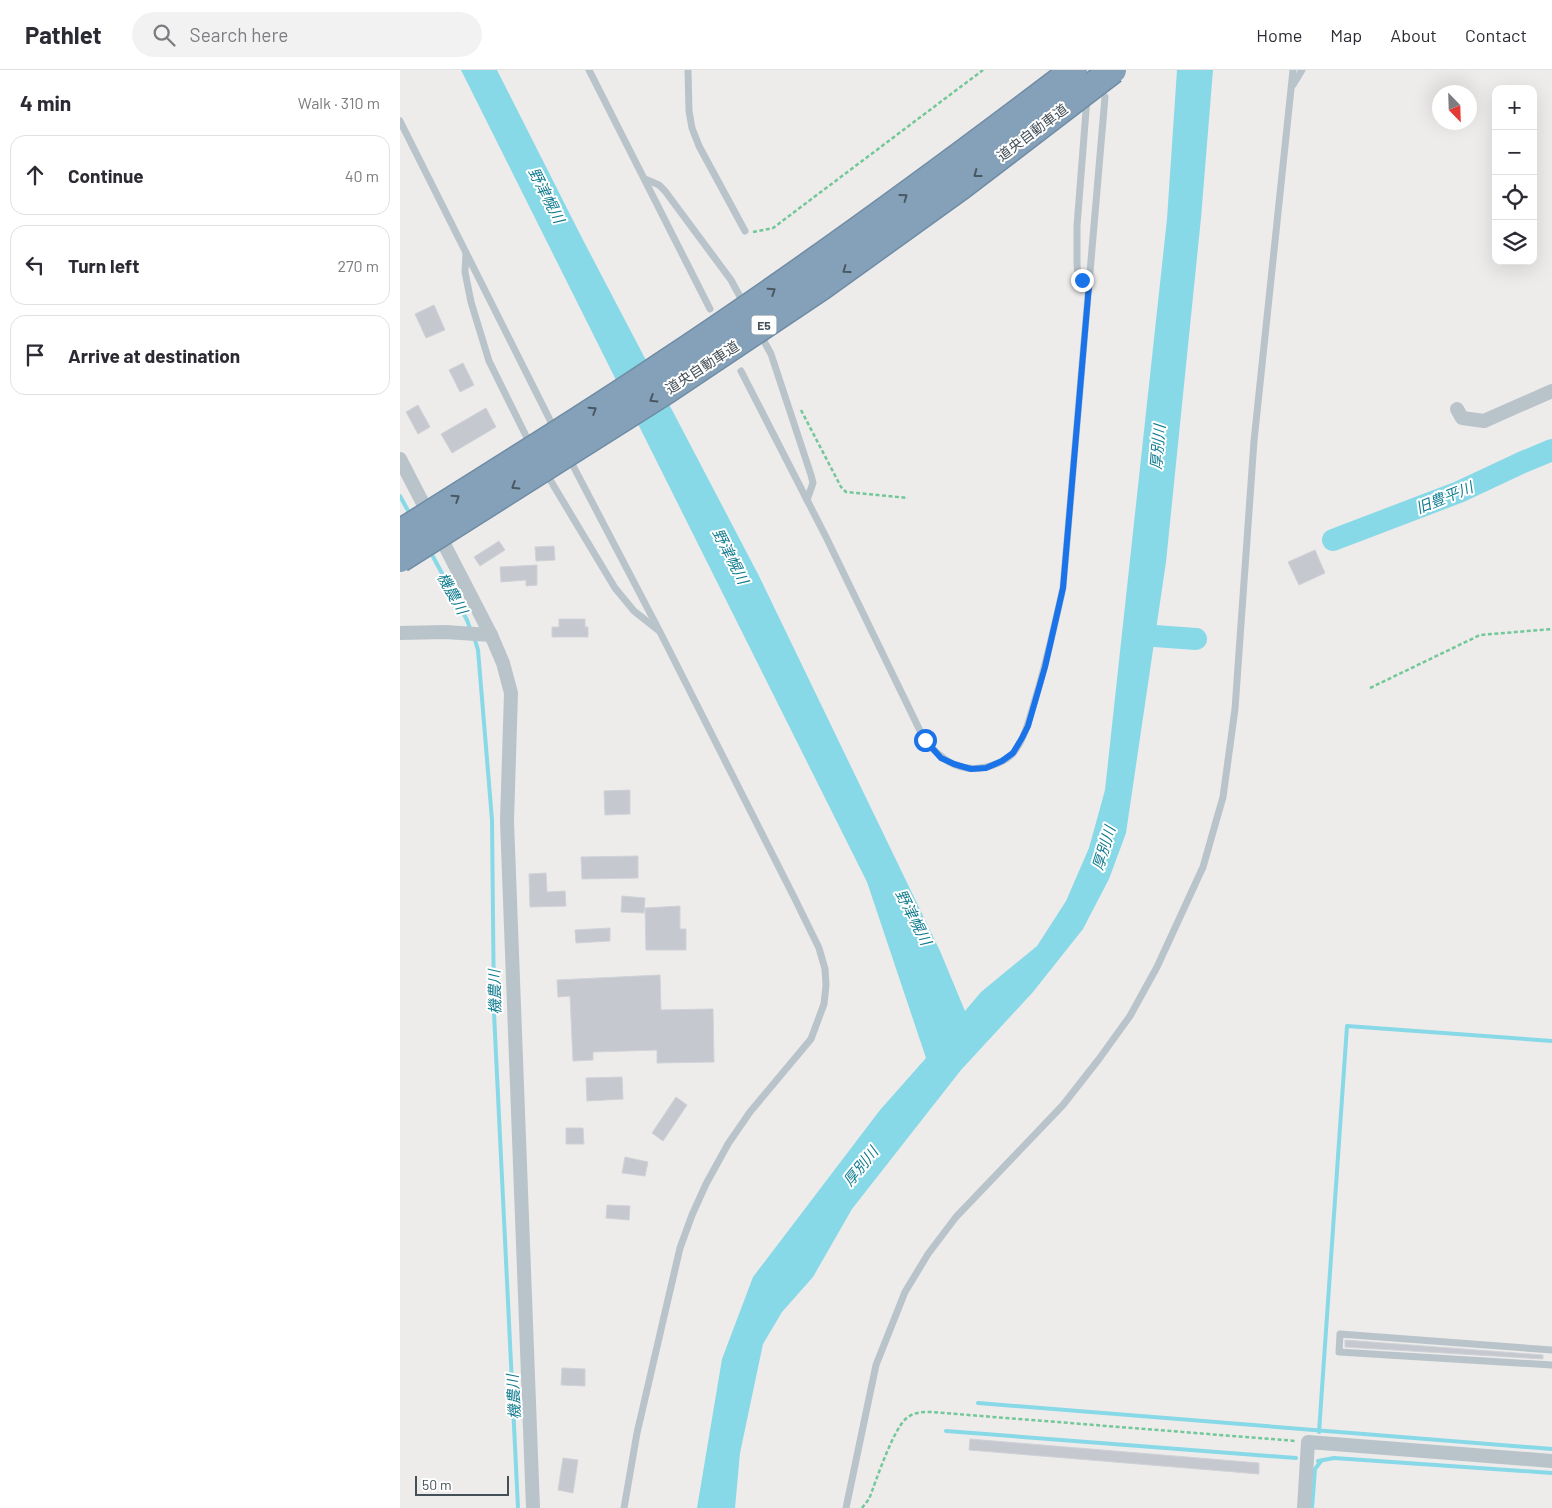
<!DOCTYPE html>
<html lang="en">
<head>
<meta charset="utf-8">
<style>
	:root { --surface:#fff; --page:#f2f2f3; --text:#2b2b33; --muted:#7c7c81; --line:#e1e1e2 }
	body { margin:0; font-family:Barlow,"Noto Sans JP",sans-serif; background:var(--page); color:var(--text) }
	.controls { position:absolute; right:15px; top:15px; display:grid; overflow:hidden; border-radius:10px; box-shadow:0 5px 20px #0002 }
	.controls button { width:45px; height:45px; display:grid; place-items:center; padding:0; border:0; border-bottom:1px solid var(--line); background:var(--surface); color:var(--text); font:25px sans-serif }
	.compass { position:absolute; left:1032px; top:15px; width:45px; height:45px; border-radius:50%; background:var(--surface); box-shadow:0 5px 20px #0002; rotate:157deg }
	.scale { position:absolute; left:15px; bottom:12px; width:94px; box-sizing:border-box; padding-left:5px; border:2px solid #445057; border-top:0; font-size:14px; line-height:18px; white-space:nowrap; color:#445057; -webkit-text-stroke:4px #fff; paint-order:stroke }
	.stop { position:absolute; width:15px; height:15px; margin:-11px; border:4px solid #1a73e8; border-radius:50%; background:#fff }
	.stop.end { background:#1a73e8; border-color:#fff; box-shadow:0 1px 5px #0008 }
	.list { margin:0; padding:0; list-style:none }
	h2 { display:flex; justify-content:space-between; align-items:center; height:65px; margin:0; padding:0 20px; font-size:21px }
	h2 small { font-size:16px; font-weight:400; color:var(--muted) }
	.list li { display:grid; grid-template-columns:32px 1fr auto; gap:15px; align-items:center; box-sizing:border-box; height:80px; margin:0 10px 10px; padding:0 10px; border:1px solid var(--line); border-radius:15px }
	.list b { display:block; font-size:19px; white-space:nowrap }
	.list em { font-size:16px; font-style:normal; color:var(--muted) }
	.icon { flex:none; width:28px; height:28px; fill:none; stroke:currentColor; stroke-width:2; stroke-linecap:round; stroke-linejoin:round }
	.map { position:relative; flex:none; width:1152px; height:1438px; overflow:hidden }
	header { display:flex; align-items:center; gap:30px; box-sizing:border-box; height:70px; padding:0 25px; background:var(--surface); border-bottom:1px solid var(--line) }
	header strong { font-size:24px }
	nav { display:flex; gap:28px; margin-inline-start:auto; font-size:18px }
	.search { width:350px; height:45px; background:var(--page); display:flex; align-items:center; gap:12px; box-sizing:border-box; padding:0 18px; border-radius:28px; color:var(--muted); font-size:19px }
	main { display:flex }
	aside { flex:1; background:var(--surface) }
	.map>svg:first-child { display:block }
</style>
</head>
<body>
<header>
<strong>Pathlet</strong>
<div class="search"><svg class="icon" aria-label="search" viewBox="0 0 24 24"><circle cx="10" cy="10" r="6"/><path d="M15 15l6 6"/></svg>Search here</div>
<nav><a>Home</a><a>Map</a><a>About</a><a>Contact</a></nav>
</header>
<main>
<aside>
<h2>4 min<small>Walk · 310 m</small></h2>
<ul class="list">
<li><svg class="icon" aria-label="ahead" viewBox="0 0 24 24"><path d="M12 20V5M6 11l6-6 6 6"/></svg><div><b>Continue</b></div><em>40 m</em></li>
<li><svg class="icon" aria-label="left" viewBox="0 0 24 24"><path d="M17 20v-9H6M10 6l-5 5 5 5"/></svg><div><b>Turn left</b></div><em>270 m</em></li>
<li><svg class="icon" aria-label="arrive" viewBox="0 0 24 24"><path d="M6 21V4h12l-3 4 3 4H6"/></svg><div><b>Arrive at destination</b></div></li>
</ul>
</aside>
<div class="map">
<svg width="1152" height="1438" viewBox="0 0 1152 1438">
	<rect width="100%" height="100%" fill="#eeebeb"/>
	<polygon fill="#88d9e7" points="61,0 97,0 183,170 359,506 540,881 565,941 581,922 637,876 666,831 689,778 705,720 767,149 777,0 813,0 801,148 766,492 726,763 709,809 683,859 633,922 561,1000 452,1139 413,1207 382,1242 363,1274 340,1383 335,1438 297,1438 322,1289 353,1207 480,1040 526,988 467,812"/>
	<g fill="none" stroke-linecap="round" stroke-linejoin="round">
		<g stroke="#88d9e7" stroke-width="4">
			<polyline points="0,426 11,446"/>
			<polyline points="30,481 67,550 71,561"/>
			<polyline points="74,567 78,580 92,750 94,943 118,1438"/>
			<polyline points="578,1333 1152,1379"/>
			<polyline points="546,1361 896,1388"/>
			<polyline points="919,1362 947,956 1152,971"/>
			<polyline points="918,1391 934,1388 1152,1403"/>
			<polyline points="912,1438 915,1399 921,1391"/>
		</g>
		<g stroke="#88d9e7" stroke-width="22">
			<polyline points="933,470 1059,422 1123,392 1152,380"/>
			<polyline points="741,565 796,569"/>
		</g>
	</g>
	<g fill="#c5c8ce" stroke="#cfd2d7">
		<polygon points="34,235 45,260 26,268 15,244"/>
		<polygon points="63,293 74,315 60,322 49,300"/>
		<polygon points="18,335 30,357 18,364 6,342"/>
		<polygon points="86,338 96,357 52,383 41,364"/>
		<polygon points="99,471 105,480 80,496 74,487"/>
		<polygon points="154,476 155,490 136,491 135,477"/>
		<polygon points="915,480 925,503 899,515 888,492"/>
		<polygon points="137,495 137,515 126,516 126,510 101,512 100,497"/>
		<polygon points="159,549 185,549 185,557 188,557 188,567 152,567 152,557 159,557"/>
		<polygon points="230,720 230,744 205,745 204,721"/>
		<polygon points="238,786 238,808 182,809 181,787"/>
		<polygon points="146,803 147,822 165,821 166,836 130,837 129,804"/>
		<polygon points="222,826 245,828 244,843 221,842"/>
		<polygon points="280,836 280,859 286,859 286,880 246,880 245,838"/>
		<polygon points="210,858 210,871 176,873 175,860"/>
		<polygon points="260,905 261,940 313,939 314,992 257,993 257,980 193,982 193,990 173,991 170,926 158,927 157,910"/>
		<polygon points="222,1007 223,1029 187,1031 186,1008"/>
		<polygon points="276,1027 287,1035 263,1071 252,1063"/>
		<polygon points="166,1058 183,1058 184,1074 166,1074"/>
		<polygon points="225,1087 248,1092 245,1106 222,1103"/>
		<polygon points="207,1135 230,1136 229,1150 206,1148"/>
		<polygon points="945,1270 1143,1285 1143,1289 945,1277"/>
		<polygon points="162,1298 185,1299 185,1316 161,1315"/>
		<polygon points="570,1369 859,1393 859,1404 569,1380"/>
		<polygon points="163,1388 178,1390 173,1423 158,1420"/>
	</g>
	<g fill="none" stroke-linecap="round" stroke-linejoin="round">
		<g stroke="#73c899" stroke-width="2.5" stroke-dasharray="4 2.5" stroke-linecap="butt">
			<polyline points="353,162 373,158 583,0"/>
			<polyline points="401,340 441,417 446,422 508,428"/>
			<polyline points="970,618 1080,565 1152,559"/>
			<path d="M462 1438 469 1429C476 1411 494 1356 508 1347 515 1342 523 1342 531 1342L896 1371"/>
		</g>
		<g stroke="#b9c4ca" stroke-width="7">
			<polyline points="189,0 310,239"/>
			<polyline points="288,0 289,41 292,58 299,76 345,161"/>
			<polyline points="893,15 902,0"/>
			<polyline points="687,28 677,156 677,195 678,205 689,215"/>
			<polyline points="0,51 155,360"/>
			<polyline points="245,109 259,115 265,121 331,210 344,234"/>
			<polyline points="66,183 65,202 71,232 89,291 130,374"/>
			<polyline points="360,264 371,284 411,405 413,413 407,430"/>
			<path d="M341 301 426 467 525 671C541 688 555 701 580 698 591 697 607 691 614 682 625 668 629 650 634 633 646 595 654 557 663 518L705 27"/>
			<polyline points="169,388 260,562 395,829 419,878 425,899 426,915 424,934 411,969 350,1042 328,1074 306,1114 292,1145 280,1178 266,1238 237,1363 224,1438"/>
			<polyline points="146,403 215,518 234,541 258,560"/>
			<polyline points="1152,1280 940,1264 939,1282 1152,1295"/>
			<polyline points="446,1438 476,1295 505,1222 528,1184 556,1147 663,1035 699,989 730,946 757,897 803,797 823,727 835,639 854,371 893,0"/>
		</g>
		<g stroke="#b9c4ca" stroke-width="14">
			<polyline points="1057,339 1062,348 1084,351 1152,321"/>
			<polyline points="0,389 91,565 103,593 111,623 107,751 133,1438"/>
			<polyline points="0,563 45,562 91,565"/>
			<polyline points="904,1438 908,1372 1152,1391"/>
		</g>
		<defs>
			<g id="highway-bridge">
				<path d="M0 463C88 407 177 353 263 295 404 202 540 102 674 0"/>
				<polyline points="0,489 267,320 421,217 560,117 713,0"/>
			</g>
		</defs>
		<use href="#highway-bridge" stroke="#6f8ca5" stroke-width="29" stroke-linecap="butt"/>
		<use href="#highway-bridge" stroke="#84a1b9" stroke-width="26"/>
	</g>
	<defs><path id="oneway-chevron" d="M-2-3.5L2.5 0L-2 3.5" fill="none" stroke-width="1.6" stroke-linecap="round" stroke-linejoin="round" transform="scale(1.25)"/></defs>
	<g stroke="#4a5861">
		<use href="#oneway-chevron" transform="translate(577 104) rotate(143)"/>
		<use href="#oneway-chevron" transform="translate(504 127) rotate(-36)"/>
		<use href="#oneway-chevron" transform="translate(446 200) rotate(144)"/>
		<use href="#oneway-chevron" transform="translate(372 221) rotate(-34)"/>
		<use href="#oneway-chevron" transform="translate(253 329) rotate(148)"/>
		<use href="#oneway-chevron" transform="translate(193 340) rotate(-33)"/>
		<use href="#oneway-chevron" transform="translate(115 416) rotate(148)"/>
		<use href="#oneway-chevron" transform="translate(56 428) rotate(-33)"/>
	</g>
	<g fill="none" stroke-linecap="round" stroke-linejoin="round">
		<polyline stroke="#1a73e8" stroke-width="6" points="525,670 541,688 554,694 571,699 586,698 602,691 613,683 622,668 628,656 645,597 663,518 689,215 682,210"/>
	</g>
	<g text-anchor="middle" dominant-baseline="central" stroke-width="4" stroke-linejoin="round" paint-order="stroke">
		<rect fill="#fff" stroke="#7c8489" stroke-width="1" x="351.5" y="245.5" width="25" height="19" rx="4"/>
		<g font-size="12" font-weight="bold" fill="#445057">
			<text x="364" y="255">E5</text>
		</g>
		<g font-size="14" fill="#445057" stroke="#fff">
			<text transform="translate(632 62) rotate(-37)">道央自動車道</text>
			<text transform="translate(302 297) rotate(-33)">道央自動車道</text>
		</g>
		<g font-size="15" font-style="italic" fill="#117d90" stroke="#fff">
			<text transform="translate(147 125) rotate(63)">野津幌川</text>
			<text transform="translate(757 377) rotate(-85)">厚別川</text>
			<text transform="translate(1044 427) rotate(-22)">旧豊平川</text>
			<text transform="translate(331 486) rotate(63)">野津幌川</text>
			<text transform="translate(53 523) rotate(61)">機農川</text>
			<text transform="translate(703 778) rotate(-73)">厚別川</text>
			<text transform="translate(514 847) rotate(63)">野津幌川</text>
			<text transform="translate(94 922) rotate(-91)">機農川</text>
			<text transform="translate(460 1096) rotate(-51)">厚別川</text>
			<text transform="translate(113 1327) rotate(-93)">機農川</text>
		</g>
	</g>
</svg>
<div class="controls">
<button>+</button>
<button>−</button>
<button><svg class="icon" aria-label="locate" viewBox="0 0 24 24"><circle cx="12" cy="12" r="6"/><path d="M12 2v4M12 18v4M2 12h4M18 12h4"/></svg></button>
<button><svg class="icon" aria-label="layers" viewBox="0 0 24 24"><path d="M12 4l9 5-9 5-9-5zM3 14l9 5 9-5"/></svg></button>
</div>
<svg class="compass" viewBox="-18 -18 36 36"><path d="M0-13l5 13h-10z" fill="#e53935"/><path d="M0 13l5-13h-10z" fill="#7c7c81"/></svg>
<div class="scale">50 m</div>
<div class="stop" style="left:525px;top:670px"></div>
<div class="stop end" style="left:682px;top:210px"></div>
</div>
</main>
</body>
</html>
